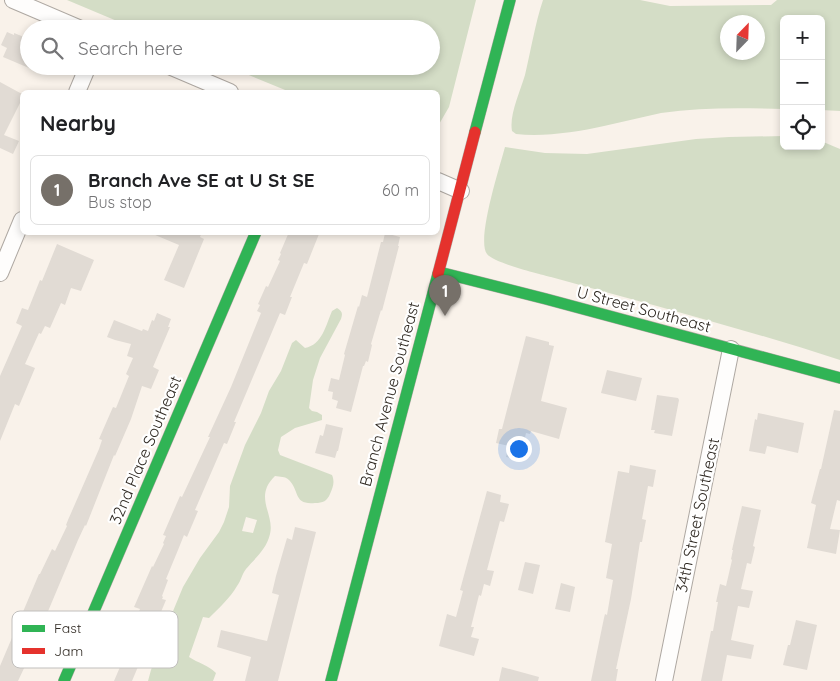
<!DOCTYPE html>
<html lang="en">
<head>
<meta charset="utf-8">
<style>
	:root { --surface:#fff; --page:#f2f2f2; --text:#202124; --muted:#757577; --line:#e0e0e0; --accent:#767069 }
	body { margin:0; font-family:Quicksand,sans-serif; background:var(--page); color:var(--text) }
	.controls { position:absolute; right:15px; top:15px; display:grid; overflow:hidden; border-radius:8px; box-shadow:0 2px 8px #0003 }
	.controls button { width:45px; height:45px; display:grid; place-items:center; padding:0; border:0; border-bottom:1px solid var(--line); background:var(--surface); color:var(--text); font:25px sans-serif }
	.compass { position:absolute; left:720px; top:15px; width:45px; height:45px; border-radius:50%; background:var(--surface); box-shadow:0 2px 8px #0003; rotate:23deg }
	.you { position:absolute; left:518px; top:448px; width:18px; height:18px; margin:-12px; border:4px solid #fff; border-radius:50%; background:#1a73e8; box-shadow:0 0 0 8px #1a73e833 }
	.badge { display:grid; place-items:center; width:32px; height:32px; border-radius:50%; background:var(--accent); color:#fff; font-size:16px; font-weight:700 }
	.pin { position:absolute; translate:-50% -41px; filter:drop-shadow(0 1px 2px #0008) }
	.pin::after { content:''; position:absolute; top:26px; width:18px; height:15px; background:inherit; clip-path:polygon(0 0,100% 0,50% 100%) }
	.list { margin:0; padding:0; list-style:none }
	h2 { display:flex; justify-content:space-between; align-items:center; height:65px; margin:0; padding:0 20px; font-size:21px }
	h2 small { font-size:16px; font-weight:400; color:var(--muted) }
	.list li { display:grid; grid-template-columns:32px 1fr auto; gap:15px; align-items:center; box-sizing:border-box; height:70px; margin:0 10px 10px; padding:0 10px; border:1px solid var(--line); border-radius:8px }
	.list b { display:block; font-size:19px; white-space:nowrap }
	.list p { margin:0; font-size:16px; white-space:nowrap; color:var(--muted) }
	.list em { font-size:16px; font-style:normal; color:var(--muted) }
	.icon { flex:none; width:28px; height:28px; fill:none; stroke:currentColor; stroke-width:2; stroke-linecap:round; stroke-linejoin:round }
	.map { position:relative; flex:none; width:840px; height:681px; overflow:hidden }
	.search { position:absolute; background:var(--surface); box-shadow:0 2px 8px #0003; left:20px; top:20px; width:420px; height:55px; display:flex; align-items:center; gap:12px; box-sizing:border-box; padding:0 18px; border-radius:28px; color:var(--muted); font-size:19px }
	.panel { position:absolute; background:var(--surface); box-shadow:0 2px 8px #0003; left:20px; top:90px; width:420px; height:145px; border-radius:8px }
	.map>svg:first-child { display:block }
</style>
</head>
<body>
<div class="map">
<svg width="840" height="681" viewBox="0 0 840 681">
	<rect width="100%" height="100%" fill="#f9f2ea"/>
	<g fill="#d4ddc6" fill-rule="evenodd">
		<polygon points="67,0 476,0 449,107 438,126 438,92 290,92 227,66 431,66 431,29 136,29"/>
		<path d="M543 0H640L670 6 771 5 777 0H840V111L821 110V19H784V109C743 108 702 107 661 113 642 117 623 122 604 126 577 132 544 137 516 134L512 131C509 115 520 92 525 75 531 50 535 24 543 0ZM728 22H758V52H728Z"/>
		<path d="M784 136V146H821V141L840 149V360C745 329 648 304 551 277 539 274 494 263 487 254 476 240 500 166 505 147L545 153 587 154 696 139 729 137Z"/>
		<path d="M337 308C342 311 343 313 341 319L320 358 313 380 309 408 312 411 317 412 322 415V420L295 428 281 437 278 450 280 455 332 475C335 482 333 487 330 494 327 501 323 503 315 503 293 505 300 491 289 480 285 476 280 477 275 476 253 497 275 514 270 534 266 550 256 557 246 569 242 574 241 581 237 586 230 598 219 608 209 618L203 617 189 657C198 663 208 665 216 673L213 681H148L151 670 166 628 183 587 200 558 219 532 224 522 229 507 230 486 245 445 261 413 269 391 281 371 292 343 296 340 305 348C322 345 326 325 332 311ZM246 517 257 520 253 533 242 531Z"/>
	</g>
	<g fill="#e1dbd4">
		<polygon points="7,32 14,35 14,33 29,39 29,68 3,57 7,48 1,45"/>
		<polygon points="0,82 22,94 22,99 4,135 19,141 13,154 0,148"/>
		<polygon points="148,232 202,232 200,237 204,239 184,288 164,280 179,245"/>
		<polygon points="289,232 317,232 317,234 319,234 307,264 304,263 290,297 292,297 285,315 280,313 234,422 236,422 227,444 224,443 195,510 198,511 187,537 184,535 178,550 166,579 168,580 162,596 163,597 162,599 166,600 132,681 114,681 141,618 137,616 140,609 134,607 152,566 153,567 164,544 163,543 166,536 163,535 180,496 182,497 210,437 208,437 231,387 261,313 257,311 260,305 258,304 266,286 268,287 280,261 278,260 281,254 280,253"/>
		<polygon points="385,233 400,237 398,246 399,246 382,311 381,310 371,344 372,345 368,362 366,361 364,366 363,366 351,412 336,408 338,401 332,399 333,392 328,391 331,378 339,380 345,355 344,354 358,306 359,307 362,295 367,297 381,242 383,242"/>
		<polygon points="57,244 94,260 81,291 71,288 65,305 61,303 50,328 45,326 41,334 39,333 25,364 35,368 19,406 15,404 0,441 0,376 22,326 16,323 22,308 28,310 40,280 42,281"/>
		<polygon points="157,313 171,319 168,327 170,327 153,367 159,370 151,389 142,386 131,419 115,456 114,455 86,526 85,525 78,540 33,647 34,647 18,681 0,681 0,666 39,574 40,574 52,549 55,551 67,526 66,525 68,520 99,449 102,440 99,439 113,407 116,408 129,376 126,374 133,358 127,356 131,344 115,340 107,337 114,320 142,331 143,329 148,331 152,320 154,321"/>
		<polygon points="526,336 549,342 549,345 554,346 541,401 567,408 559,439 531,431 530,434 526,433 520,460 506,457 509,446 496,443 499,429 502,429"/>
		<polygon points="607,370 642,378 636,401 601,393"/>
		<polygon points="657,395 678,398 679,400 672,436 654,433 655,430 651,430"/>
		<polygon points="834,410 840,411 840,501 837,500 830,529 840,530 836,554 807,548 816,505 811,503 820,469 821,469"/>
		<polygon points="758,413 804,423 798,453 767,446 765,454 749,451 755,419 757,420"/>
		<polygon points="326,424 343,428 338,451 337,451 335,458 315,453 320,435 323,436"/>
		<polygon points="630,465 656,470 653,487 648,486 642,519 646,520 642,542 640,542 631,599 616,669 618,669 616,681 591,681 604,618 605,614 607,615 613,580 606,578 612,544 605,542 618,471 629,473"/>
		<polygon points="487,491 501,495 500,502 509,504 504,522 500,521 487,570 494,571 490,586 484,584 481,596 479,595 471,627 474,627 471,637 479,639 474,656 439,646 447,614 456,617 463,591 460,590"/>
		<polygon points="742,506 761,510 753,546 755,547 751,564 747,563 741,589 753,591 749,608 738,606 731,640 754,645 751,659 727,655 722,681 701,681 711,631 713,631 718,602 716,602 720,584 726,586 732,560 731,559 733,550 732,550"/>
		<polygon points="295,527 316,532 278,681 245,681 251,657 217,647 221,630 267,641 279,595 272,593 276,576 287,538 292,540"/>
		<polygon points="525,562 540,565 533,594 518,590"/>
		<polygon points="561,583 575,587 570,612 555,609"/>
		<polygon points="796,620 817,625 807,670 783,665 788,645 790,645"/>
		<polygon points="502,667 539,677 538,681 499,681"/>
	</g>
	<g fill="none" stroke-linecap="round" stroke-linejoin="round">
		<defs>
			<g id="street">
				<polyline points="13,0 81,29"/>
				<polyline points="169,66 230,92"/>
				<polyline points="77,92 88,66"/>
				<polyline points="438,181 461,191"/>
				<polyline points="0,273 22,220"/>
				<polyline points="664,681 731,349"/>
			</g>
			<g id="fast">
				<polyline points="475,132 510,0"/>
				<polyline points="439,272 546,299 840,378"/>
				<polyline points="64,681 256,232"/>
				<polyline points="331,681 438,274"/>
			</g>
			<polyline id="jam" points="438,274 475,132"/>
		</defs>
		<use href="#street" stroke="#aea8a2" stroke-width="18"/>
		<use href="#fast" stroke="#aea8a2" stroke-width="12"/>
		<use href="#jam" stroke="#aea8a2" stroke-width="12"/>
		<use href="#street" stroke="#fefdfc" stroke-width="16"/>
		<use href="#fast" stroke="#30b455" stroke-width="11"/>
		<use href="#jam" stroke="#e5322d" stroke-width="11"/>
	</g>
	<g text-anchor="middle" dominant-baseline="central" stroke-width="4.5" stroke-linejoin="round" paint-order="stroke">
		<g font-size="16" fill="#302a23" stroke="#fff">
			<text transform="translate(644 309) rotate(15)">U Street Southeast</text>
			<text transform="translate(389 394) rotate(-75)">Branch Avenue Southeast</text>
			<text transform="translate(145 450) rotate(-67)">32nd Place Southeast</text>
			<text transform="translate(697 515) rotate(-78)">34th Street Southeast</text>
		</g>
	</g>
	<rect x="12" y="611" width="166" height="57" rx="8" fill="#fff" stroke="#c1bfbd" stroke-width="1"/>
	<rect x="22" y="625" width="23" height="7" fill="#30b455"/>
	<rect x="22" y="648" width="23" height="6" fill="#e5322d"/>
	<g font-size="14" fill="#302a23">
		<text x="54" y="633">Fast</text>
		<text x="54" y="656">Jam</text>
	</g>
</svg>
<div class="controls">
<button>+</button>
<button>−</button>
<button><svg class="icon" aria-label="locate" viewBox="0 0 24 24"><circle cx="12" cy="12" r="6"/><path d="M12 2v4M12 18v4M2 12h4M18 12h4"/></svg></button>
</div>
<svg class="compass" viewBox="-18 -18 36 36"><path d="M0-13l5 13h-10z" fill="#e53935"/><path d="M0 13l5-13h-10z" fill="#757577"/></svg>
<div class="you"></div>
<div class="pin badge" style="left:445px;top:316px">1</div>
<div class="search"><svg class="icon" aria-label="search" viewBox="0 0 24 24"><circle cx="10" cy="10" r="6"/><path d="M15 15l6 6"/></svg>Search here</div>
<section class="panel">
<h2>Nearby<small></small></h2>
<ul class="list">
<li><span class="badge">1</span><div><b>Branch Ave SE at U St SE</b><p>Bus stop</p></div><em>60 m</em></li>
</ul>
</section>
</div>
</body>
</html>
